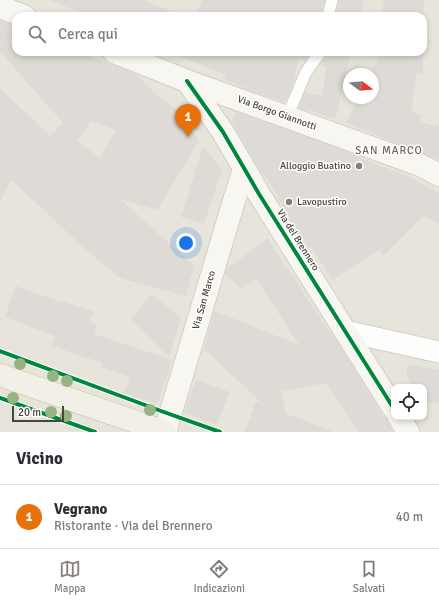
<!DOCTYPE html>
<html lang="it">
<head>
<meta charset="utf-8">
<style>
	:root { --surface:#fff; --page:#f7f7f7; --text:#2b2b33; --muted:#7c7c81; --line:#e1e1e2; --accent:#868178 }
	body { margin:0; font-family:Signika,sans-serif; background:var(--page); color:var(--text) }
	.controls { position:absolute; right:12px; bottom:12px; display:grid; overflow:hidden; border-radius:8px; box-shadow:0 2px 6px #0003 }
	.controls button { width:36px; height:36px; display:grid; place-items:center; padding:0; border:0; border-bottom:1px solid var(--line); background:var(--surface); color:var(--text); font:20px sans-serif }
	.compass { position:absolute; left:343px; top:68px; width:36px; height:36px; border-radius:50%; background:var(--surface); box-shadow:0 2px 6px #0003; rotate:106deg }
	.scale { position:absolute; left:12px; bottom:10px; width:52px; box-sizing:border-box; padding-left:4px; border:2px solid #4b4439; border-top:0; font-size:11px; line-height:14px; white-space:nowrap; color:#4b4439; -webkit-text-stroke:3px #fff; paint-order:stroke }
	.you { position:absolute; left:186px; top:243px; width:14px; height:14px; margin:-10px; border:3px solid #fff; border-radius:50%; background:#1a73e8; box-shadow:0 0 0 6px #1a73e833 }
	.badge { display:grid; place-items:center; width:26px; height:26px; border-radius:50%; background:var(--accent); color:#fff; font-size:13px; font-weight:700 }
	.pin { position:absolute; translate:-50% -33px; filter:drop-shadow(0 1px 2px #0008) }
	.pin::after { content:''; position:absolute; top:21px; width:14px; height:12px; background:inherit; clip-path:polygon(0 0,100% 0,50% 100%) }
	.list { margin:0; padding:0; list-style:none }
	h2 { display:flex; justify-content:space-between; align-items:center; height:52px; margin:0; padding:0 16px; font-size:17px }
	h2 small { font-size:13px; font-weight:400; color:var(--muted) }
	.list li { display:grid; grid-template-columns:26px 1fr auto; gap:12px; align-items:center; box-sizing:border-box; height:64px; padding:0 16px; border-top:1px solid var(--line) }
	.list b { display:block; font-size:15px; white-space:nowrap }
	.list p { margin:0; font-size:13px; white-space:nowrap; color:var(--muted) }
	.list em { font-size:13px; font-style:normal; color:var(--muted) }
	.icon { flex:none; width:22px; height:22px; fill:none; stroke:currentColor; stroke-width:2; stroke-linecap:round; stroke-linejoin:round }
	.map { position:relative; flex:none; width:439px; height:432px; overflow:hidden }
	.search { position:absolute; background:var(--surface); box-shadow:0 2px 6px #0003; left:12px; right:12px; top:12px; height:44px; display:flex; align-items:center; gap:10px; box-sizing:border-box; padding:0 14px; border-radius:12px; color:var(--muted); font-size:15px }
	.sheet { height:116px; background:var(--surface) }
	nav { display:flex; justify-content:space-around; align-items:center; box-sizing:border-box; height:56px; border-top:1px solid var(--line); background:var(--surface); font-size:11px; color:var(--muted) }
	nav a { display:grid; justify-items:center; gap:2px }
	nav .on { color:var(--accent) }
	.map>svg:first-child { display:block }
</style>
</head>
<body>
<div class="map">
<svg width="439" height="432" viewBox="0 0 439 432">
	<rect width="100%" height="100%" fill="#f4f2ee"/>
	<path fill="#e7e4dc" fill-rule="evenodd" d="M0 0H439V432H0ZM16 16H423V52H16ZM349 74H373V98H349ZM394 387H424V417H394Z"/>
	<g fill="#dedbd6" fill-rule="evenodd">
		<polygon points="50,0 144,0 182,16 88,16"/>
		<polygon points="202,0 325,0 321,16 195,16"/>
		<polygon points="339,0 364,0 360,16 335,16"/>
		<polygon points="384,0 424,0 423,16 382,16"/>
		<path d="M0 20 16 26V52H79L136 74 159 97 181 114 199 141 157 210 120 199 194 266 186 296 120 278 85 249 12 180 0 201V88L50 136 63 123 0 51ZM91 121 116 130 100 158 77 141Z"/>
		<polygon points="170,52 312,52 305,61 298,59 293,85 285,103 246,89 246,88 224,79 226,75"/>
		<polygon points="327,52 351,52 335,119 321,114 307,110 307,111 298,108 305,92 322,96 326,67 320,65 325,57"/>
		<polygon points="378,52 423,52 423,74 417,73 411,112 421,115 420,122 439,127 439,160 346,123 358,98 373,98 373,74 370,74 377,60"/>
		<polygon points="236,112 335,147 378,165 403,174 439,193 439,224 423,216 383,256 379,250 332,280 311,247 309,248 279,200 279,197 256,164 232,122"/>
		<polygon points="203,146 222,170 211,204 203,224 181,217"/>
		<polygon points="268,238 286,268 287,267 322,321 340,346 383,416 387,419 393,432 359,432 326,383 281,391 286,414 330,430 330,432 245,432 256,401 263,404 204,349 214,311 299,345 256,278 241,289 225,274 227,269"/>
		<polygon points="16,286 61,302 62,301 94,312 90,323 97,325 94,334 168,359 168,360 172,361 157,404 124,393 130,377 101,367 102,363 52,346 55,336 5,317"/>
		<polygon points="151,294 181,318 169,357 131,319"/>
		<polygon points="408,364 439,370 439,403 424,401 424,387 413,387 406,374"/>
		<polygon points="196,380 229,392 217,425 184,413"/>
	</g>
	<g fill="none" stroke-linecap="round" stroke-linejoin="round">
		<defs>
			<g id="lane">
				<polyline points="328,16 332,0"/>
				<polyline points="287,117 306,72 319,54 320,52"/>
			</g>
			<polyline id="street" points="345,331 439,352"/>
			<g id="secondary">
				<polyline points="0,7 24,16"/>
				<polyline points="114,52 187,81 420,165 439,175"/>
				<polyline points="187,81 223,132 259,194 394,409"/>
				<polyline points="399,417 408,432"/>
				<polyline points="165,432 233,204 244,169"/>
			</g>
			<polyline id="primary" points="0,375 165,432"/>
		</defs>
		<use href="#lane" stroke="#d2d0cb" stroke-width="13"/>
		<use href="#street" stroke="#d2d0cb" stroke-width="23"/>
		<use href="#secondary" stroke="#d3cfc5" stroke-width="24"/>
		<use href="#primary" stroke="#d6cebb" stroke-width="24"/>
		<use href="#lane" stroke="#fdfdfc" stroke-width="11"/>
		<use href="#street" stroke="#fdfdfc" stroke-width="21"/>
		<use href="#secondary" stroke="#f7f6f1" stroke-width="22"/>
		<use href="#primary" stroke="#f2efe6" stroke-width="22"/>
		<defs>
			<g id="cycleway">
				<polyline points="187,81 223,132 259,194 394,409"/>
				<polyline points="0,351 161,411 220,432"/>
				<polyline points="0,398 95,432"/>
			</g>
		</defs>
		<use href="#cycleway" stroke="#fff" stroke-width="6"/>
		<use href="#cycleway" stroke="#00873e" stroke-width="4"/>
	</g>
	<g fill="#96b382">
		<circle cx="20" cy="364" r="6"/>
		<circle cx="53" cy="376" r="6"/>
		<circle cx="67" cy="381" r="6"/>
		<circle cx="13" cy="398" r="6"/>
		<circle cx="150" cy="410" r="6"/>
		<circle cx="51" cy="412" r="6"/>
		<circle cx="66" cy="416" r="6"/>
	</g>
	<g fill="#868178" stroke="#fff" stroke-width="1.5">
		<circle cx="359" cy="166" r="4"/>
		<circle cx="289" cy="202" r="4"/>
	</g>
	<g text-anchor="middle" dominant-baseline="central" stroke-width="3" stroke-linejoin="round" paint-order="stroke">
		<g font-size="10" fill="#4b4439" stroke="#fff">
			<text transform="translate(277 113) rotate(20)">Via Borgo Giannotti</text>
			<text transform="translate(298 240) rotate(58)">Via del Brennero</text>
			<text transform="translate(204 300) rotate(-74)">Via San Marco</text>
		</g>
		<g font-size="10" fill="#4b4439" stroke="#fff" text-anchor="end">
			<text x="351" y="166">Alloggio Buatino</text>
			<text x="297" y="202" text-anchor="start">Lavopustiro</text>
		</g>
		<g font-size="11" letter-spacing="1" fill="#6e6250" stroke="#fff">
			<text x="389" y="150">SAN MARCO</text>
		</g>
	</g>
</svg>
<div class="controls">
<button><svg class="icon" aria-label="locate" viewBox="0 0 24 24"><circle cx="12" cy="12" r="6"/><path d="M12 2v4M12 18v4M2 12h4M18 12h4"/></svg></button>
</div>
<svg class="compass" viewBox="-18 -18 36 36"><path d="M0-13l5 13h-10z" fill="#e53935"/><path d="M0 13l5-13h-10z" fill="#7c7c81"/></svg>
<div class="scale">20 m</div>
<div class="you"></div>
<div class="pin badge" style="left:188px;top:137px;background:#e8710a">1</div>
<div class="search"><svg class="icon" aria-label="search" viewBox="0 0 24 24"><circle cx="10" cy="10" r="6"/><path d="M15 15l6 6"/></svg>Cerca qui</div>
</div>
<section class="sheet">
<h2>Vicino<small></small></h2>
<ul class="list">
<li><span class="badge" style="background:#e8710a">1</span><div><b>Vegrano</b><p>Ristorante · Via del Brennero</p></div><em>40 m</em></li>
</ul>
</section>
<nav>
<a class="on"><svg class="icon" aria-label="map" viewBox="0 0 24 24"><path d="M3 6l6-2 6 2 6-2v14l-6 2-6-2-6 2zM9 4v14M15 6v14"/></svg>Mappa</a>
<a><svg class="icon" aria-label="directions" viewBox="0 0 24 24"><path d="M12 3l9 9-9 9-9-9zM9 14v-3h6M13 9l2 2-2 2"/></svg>Indicazioni</a>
<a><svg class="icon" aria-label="saved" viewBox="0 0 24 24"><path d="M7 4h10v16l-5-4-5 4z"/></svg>Salvati</a>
</nav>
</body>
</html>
